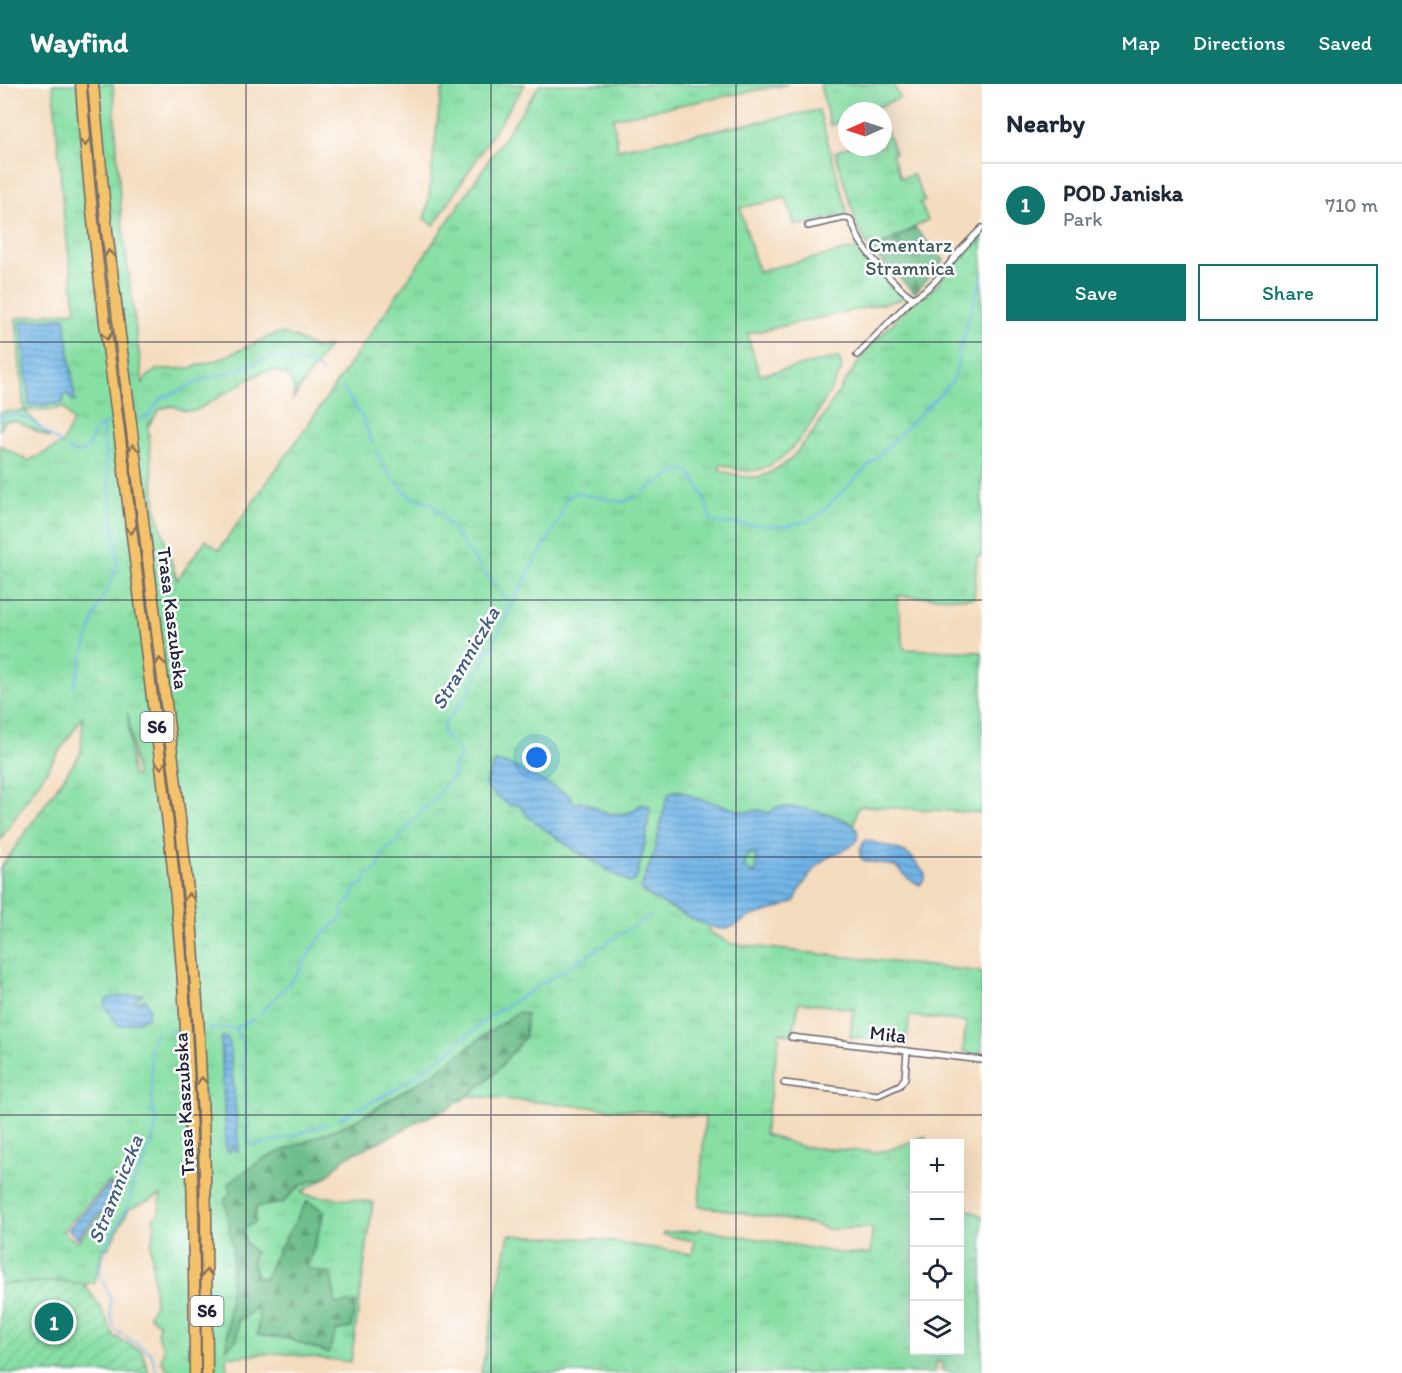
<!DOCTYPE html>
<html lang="en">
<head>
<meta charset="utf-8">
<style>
	:root { --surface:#fff; --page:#f2f2f3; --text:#1f2937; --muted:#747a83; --line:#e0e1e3; --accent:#0f766e }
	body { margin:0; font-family:Itim,sans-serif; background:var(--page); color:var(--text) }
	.controls { position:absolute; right:18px; bottom:18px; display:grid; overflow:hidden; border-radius:0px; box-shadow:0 6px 24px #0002 }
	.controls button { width:54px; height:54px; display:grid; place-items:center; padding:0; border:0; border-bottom:2px solid var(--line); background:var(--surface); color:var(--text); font:30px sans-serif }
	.compass { position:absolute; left:838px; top:18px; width:54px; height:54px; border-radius:50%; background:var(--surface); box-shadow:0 6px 24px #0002; rotate:267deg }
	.you { position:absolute; left:537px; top:674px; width:21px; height:21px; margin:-15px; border:4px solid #fff; border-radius:50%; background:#1a73e8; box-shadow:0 0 0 9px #1a73e833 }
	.badge { display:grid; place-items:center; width:39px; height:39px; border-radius:50%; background:var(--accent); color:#fff; font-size:20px; font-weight:700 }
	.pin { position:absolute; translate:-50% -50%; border:3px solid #fff; box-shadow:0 2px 6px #0006 }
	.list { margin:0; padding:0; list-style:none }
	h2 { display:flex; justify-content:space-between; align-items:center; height:78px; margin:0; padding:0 24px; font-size:26px }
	h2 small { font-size:20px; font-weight:400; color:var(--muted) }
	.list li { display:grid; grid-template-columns:39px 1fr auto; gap:18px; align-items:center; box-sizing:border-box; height:84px; padding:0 24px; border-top:2px solid var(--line) }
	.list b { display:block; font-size:22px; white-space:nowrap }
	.list p { margin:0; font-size:20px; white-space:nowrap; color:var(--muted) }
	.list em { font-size:20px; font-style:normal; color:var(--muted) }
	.actions { display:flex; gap:12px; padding:18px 24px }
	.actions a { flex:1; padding:14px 0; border:2px solid var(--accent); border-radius:0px; text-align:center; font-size:21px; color:var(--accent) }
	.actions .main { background:var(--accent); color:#fff }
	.icon { flex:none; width:33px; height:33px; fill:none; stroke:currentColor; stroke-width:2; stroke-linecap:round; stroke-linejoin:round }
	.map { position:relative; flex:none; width:982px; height:1289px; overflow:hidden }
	header { display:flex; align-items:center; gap:36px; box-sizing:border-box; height:84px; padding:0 30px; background:var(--accent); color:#fff }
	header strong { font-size:28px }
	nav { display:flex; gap:33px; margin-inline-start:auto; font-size:21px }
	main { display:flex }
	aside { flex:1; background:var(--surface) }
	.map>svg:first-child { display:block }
</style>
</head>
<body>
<header>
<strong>Wayfind</strong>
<nav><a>Map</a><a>Directions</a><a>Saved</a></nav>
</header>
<main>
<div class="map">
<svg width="982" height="1289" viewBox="0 0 982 1289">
	<defs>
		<pattern id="grass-tufts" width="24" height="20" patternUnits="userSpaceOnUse" patternTransform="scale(1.5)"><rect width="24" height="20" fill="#87dfa4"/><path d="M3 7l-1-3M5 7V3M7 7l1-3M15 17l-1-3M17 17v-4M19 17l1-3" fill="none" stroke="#74bf8e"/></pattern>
		<pattern id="forest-firs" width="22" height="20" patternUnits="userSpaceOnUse" patternTransform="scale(1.5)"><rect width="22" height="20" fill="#6dbe8a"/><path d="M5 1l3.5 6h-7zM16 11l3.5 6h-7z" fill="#599a72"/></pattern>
		<pattern id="garden-furrows" width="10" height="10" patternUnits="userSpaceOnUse" patternTransform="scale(1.5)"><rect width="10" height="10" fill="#87dfa4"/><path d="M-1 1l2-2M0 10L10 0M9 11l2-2" fill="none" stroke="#74bf8e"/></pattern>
		<pattern id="water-rules" width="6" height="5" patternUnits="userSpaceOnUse" patternTransform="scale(1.5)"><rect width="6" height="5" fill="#71b5e7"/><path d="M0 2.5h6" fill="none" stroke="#5c93bc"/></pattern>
	</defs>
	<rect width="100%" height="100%" fill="#fff"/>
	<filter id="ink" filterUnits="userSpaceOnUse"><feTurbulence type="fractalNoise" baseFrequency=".0167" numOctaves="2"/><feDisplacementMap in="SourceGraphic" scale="12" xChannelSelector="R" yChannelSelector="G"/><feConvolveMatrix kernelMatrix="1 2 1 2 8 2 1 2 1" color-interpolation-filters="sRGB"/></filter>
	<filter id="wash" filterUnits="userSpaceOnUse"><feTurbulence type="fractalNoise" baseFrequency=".008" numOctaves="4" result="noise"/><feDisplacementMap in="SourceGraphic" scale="24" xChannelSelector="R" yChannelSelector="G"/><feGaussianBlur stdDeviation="1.35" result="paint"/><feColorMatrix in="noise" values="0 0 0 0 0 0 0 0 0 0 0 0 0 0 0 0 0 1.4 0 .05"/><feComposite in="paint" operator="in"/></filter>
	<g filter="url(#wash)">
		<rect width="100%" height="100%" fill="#f4dcbe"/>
		<g fill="url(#grass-tufts)" stroke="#548070" stroke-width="1.5" fill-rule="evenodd">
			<path d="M53 0H113L121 131 143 300 148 292 156 286 190 284 220 275 273 251 282 249 294 253 317 265 329 262 293 315 294 304 287 291 274 287 262 288 195 327H186L172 322 160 325 148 342 156 426 177 496 206 456 219 466 307 342 455 127 540 0H789L613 34 618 65 819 26 847 127 845 131 795 142 786 114 740 124 758 187 862 163 903 212 902 215 895 217 747 250 760 291 839 273 842 285C823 319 792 388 747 387 739 387 729 382 720 380V387L746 393H757L768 390 789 377 814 347 841 304 866 267 914 217 926 211 935 203 968 163 982 151V472H977L974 514 897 512 904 565 982 568V729L862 722 857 725 854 741C838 729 797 722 777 723L769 729 760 726 744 728 694 713 681 707 669 709 653 772 641 804 644 809 684 831 709 842 708 847 732 860 982 888V973L973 972 963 966 966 938 910 932 906 959 850 953 853 925 799 918 793 951 780 948 764 1050 803 1063 875 1068 889 1066 926 1052 924 1059 914 1060V1091L912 1101 914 1103V1266H960V1122L982 1132V1289H951L941 1285 944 1280 937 1277 934 1289H481L509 1151 594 1155 692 1170 695 1157 663 1151 664 1148 696 1147 701 1145 839 1169 871 1170 872 1144 827 1145 812 1140 699 1122 705 1033 468 1012 495 989 483 952 439 986 357 1036 331 1047 228 1099 243 1158 232 1186 226 1264 237 1255 238 1237 258 1223 259 1235 258 1251 289 1255 327 1269 337 1246 351 1244 335 1220 307 1185 325 1127 307 1117 272 1178 265 1195 257 1193 252 1177 255 1169 245 1158 243 1146 255 1138 256 1123 283 1119C298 1102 303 1098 325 1094L301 1108 306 1111 373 1118 351 1278 278 1269 226 1273 227 1289H170L161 1277 164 1265 157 1250 159 1240 149 1231 155 1220 151 1161 155 1140 153 1134 159 1130 161 1111 129 1125 108 1165 103 1164 95 1198 84 1200 60 1197 0 1200V785L81 669 83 632 0 756V361L28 377 62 360 73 337 64 324 25 327 50 354 17 337H5L0 346V328L24 327 16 234 76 227 64 134ZM128 629 136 692H132ZM500 678 510 681 570 712 572 718C592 726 624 740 641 720L650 723 646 754 636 796 630 799 573 765 528 733 519 721 486 698 493 681ZM109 1098 120 1110 77 1158 62 1147Z"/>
			<polygon points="449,0 525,0 434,141 424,135 428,120 438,32 442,7"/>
			<polygon points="820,0 883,0 884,2 893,0 900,14 867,27 847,27 847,35 830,42"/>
			<polygon points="887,47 895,69 892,70 901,94 913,90 925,117 920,119 928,136 871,167 858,145 835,68 847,63 883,63 883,48"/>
			<polygon points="752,770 756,771 756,788 754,790 744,785 747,771"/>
		</g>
		<g fill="url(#forest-firs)" stroke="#487062" stroke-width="1.5">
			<polygon points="915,144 944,176 915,209 871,167"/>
			<polygon points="518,928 526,930 525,953 495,989 468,1012 449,1024 418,1037 400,1048 346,1073 325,1094 312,1096 297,1103 283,1119 256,1123 255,1138 243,1146 245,1158 255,1169 252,1177 257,1193 265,1195 272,1178 307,1117 325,1127 307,1184 331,1190 336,1220 356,1218 351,1244 337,1246 328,1269 289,1255 257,1251 259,1235 257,1224 238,1237 237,1255 226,1265 233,1169 225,1116 230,1109 228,1099 263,1075 357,1036 439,986 483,952"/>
		</g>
		<polygon fill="url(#garden-furrows)" stroke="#548070" stroke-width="1.5" points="60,1197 84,1200 101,1224 114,1252 142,1267 149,1289 0,1289 0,1200"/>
		<g fill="url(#water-rules)" stroke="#4a6c91" stroke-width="1.5" fill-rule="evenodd">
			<polygon points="65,233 75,317 72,317 68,310 65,310 63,319 30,322 29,321 21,238"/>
			<path d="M496 677 510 681 571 712 572 718 577 720 581 717C595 723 609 733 624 730 637 728 639 716 650 723L646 754 636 796 630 799 573 765 528 733 519 721H509L487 705 485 701 486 698Z"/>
			<path d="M674 707H681L694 713 744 728 760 726 769 729 777 723C784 723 792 723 800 724 809 725 847 735 853 741 858 745 859 752 856 758 853 764 832 770 824 776 812 786 800 803 795 817 782 824 769 827 755 831 745 834 736 844 725 845 709 847 661 818 644 809L641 804 653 772 666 717 669 709ZM752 770 756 771V788L754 790 744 784 747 771Z"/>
			<path d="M866 756 903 767 910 771 925 790V794L920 801 907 794 902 788 895 782 865 777 860 773C859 768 862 759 866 756Z"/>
			<polygon points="141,910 143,910 135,916 137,918 146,915 149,924 147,933 139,937 119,942 105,923 106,916 110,914"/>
			<polygon points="222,953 227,953 230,960 239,1066 236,1068 235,1063 231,1064 230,1068 226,1067 226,1065 221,955"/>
			<polygon points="109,1101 118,1110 77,1154 68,1145"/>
		</g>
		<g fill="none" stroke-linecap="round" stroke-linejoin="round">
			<g stroke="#71b5e7" stroke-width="2">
				<polyline points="342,303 362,333 373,360"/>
				<polyline points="0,333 18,331 30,336 63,361"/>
				<polyline points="139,335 149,332 159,316 162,314 206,295 228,289 269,273 311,280 322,288"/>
				<path d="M68 365C76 372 79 368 88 365 92 351 94 343 108 339"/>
				<polyline points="376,366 386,386 410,413 433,420 510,522"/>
				<path d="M643 408 665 394 684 385C696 390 709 424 711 437L718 439 784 442 808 437 820 430 951 299C959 285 957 277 961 263 966 239 974 216 982 194"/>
				<path d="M74 602C82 575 89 548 99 521 105 507 115 493 118 478L102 341"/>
				<polyline points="260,929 298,890 305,876 321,852 341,835 344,821 352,815 356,802 364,801 366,793 379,783 380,776 384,768 396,759 417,731 432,718 446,699 454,692 454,680 461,673 458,664 451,660 443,648 445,638 458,624 467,610 532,482 559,437 566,414 577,408 585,411 624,418 637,412"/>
				<polyline points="236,944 243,962 248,1060 253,1062 286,1054 327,1040"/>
				<polyline points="209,945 236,944 255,934"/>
				<polyline points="169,947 176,947"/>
				<polyline points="339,1035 398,1004 446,970 489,933 650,832"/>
				<polyline points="157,1289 151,1269 114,1245 110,1227 111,1215 99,1189 105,1164 129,1119 133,1099 145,1078 146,1069 152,1062 157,1036 152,1024 151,959 155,949 158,948"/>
			</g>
		</g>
	</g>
	<g filter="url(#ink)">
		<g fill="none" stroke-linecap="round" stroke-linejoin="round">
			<defs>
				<g id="minor">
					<path d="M808 142 844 134 850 135C854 142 856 150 860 157 870 173 897 204 913 214 934 203 944 186 959 168 966 160 974 152 982 144"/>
					<polyline points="857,271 913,214"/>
					<polyline points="791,953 982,976"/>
					<polyline points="784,999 878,1011 900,1001 905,994 907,967"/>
				</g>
				<g id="motorway">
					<path d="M81 0C89 121 105 242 121 362 130 435 139 509 148 582 157 653 167 724 174 795 191 959 194 1124 195 1289"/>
					<polyline points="93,0 107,147 177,708 191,834 198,932 204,1056 206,1129 207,1289"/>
				</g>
			</defs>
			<use href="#minor" stroke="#6c6369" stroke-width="8"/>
			<use href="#motorway" stroke="#6c6369" stroke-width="13"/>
			<use href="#minor" stroke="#fff" stroke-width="5"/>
			<use href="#motorway" stroke="#f4c26a" stroke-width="10"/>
		</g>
		<defs><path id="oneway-chevron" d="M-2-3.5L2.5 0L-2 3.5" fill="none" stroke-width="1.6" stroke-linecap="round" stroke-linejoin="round" transform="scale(1.5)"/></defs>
		<g stroke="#8b7252">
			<use href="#oneway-chevron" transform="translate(85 58) rotate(85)"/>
			<use href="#oneway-chevron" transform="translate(109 170) rotate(-97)"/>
			<use href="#oneway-chevron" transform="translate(107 252) rotate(83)"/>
			<use href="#oneway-chevron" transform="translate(133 364) rotate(-97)"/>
			<use href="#oneway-chevron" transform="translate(131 446) rotate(83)"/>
			<use href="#oneway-chevron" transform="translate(160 578) rotate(-98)"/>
			<use href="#oneway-chevron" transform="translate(161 681) rotate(83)"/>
			<use href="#oneway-chevron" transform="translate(189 813) rotate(-95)"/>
			<use href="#oneway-chevron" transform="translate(202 997) rotate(-93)"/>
			<use href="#oneway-chevron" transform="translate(207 1189) rotate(-90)"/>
		</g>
	</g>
	<path fill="none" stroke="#22223b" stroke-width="1.5" stroke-opacity="0.55" d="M246 0V1289M491 0V1289M736 0V1289M0 258H982M0 516H982M0 773H982M0 1031H982"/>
	<g text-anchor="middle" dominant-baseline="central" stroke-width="5" stroke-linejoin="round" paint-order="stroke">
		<g fill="#fff" stroke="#646476" stroke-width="1.5">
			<rect x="140.5" y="628" width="33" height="30" rx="4.5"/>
			<rect x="190.5" y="1212" width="33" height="30" rx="4.5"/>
		</g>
		<g font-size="18" font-weight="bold" fill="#22223b">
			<text x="157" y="643">S6</text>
			<text x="207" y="1227">S6</text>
		</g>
		<g font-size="20" fill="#405b5a" stroke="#fff">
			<text x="910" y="161">Cmentarz<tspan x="910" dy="23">Stramnica</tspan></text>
		</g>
		<g font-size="20" fill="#22223b" stroke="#fff">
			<text transform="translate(173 534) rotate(83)">Trasa Kaszubska</text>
			<text transform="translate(888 950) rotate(7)">Miła</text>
			<text transform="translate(184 1020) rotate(-93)">Trasa Kaszubska</text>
		</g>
		<g font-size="21" font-style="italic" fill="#425d80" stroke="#fff">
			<text transform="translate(465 574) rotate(-60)">Stramniczka</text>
			<text transform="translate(115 1105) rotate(-68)">Stramniczka</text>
		</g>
	</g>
</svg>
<div class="controls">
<button>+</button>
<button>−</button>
<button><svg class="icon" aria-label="locate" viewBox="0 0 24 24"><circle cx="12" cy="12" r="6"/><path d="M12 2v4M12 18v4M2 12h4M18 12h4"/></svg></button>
<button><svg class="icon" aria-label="layers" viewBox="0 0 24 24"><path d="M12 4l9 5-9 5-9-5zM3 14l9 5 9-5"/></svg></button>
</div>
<svg class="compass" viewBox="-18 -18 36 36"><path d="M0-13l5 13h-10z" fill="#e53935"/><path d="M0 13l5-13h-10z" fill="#747a83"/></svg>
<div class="you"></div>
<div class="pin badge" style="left:54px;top:1238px">1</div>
</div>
<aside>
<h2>Nearby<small></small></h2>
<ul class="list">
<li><span class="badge">1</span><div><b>POD Janiska</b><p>Park</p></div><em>710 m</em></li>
</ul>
<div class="actions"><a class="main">Save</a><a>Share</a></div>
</aside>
</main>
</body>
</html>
